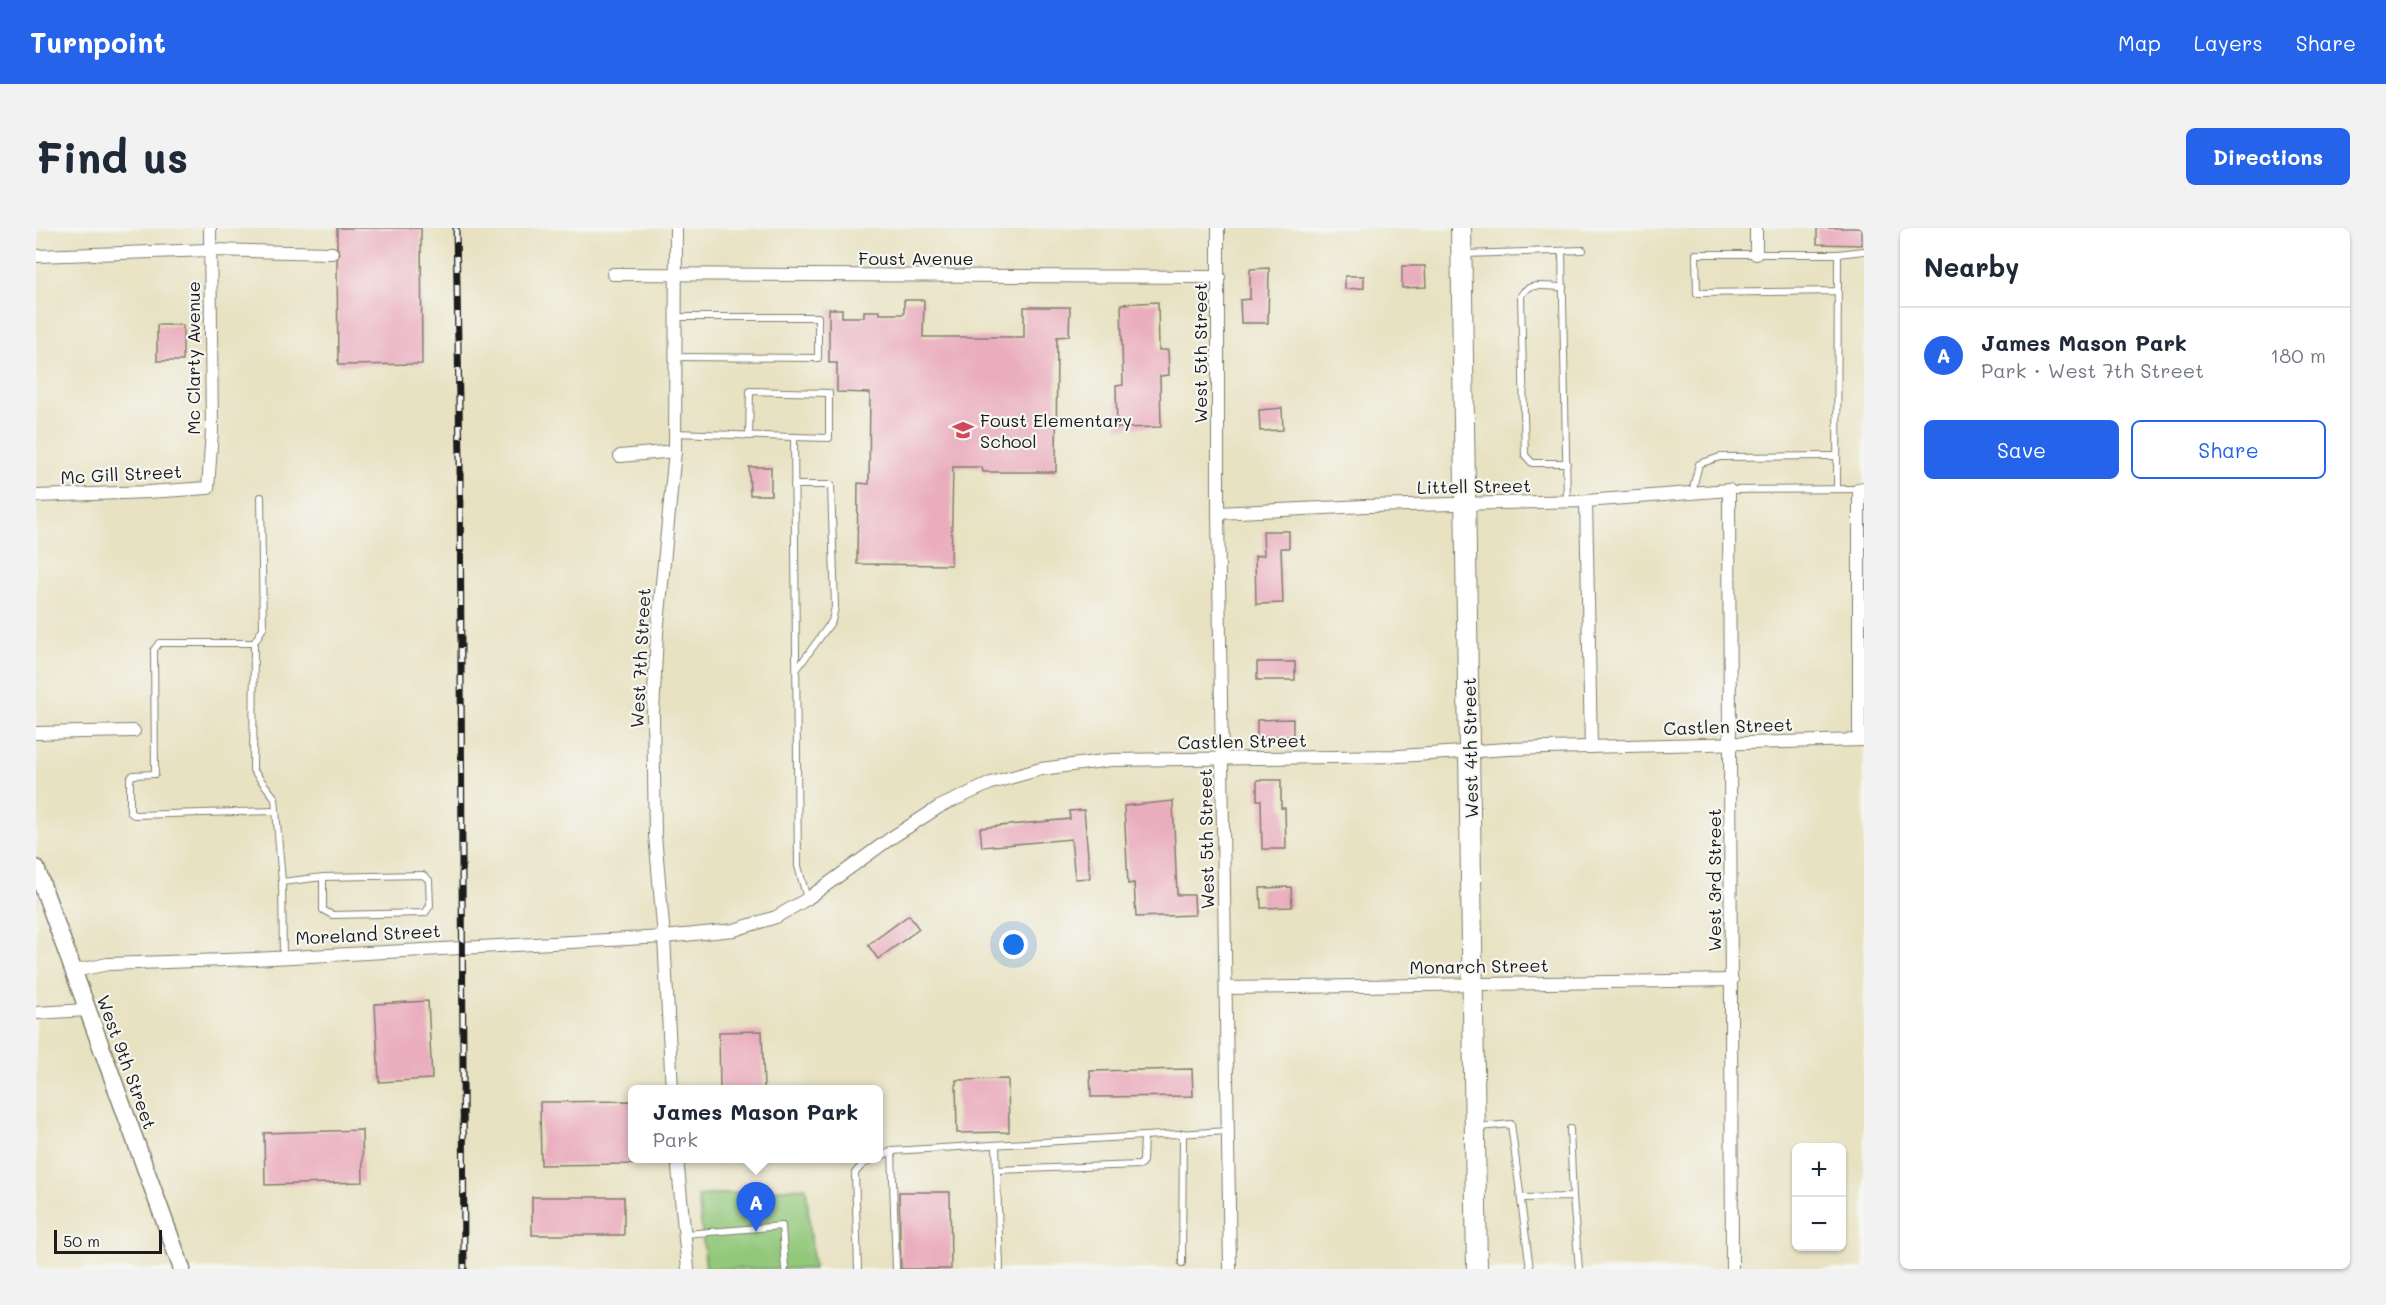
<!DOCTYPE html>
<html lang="en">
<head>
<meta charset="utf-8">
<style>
	:root { --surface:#fff; --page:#f2f2f3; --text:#1f2937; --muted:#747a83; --line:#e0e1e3; --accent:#2563eb }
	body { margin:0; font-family:Mali,sans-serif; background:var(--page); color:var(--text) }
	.controls { position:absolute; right:18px; bottom:18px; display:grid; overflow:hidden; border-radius:9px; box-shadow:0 2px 4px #0004 }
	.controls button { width:54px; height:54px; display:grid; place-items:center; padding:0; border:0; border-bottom:2px solid var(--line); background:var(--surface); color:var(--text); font:30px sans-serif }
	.scale { position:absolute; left:18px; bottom:15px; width:108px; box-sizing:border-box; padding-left:6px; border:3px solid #1c1c1c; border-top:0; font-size:16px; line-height:21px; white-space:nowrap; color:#1c1c1c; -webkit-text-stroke:4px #f6f6f2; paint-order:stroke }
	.you { position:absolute; left:978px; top:717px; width:21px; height:21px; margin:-15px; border:4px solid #fff; border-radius:50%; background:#1a73e8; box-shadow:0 0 0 9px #1a73e833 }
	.badge { display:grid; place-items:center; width:39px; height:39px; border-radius:50%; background:var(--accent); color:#fff; font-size:20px; font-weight:700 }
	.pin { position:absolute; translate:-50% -50px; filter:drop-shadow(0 2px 3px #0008) }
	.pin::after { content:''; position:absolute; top:32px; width:21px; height:18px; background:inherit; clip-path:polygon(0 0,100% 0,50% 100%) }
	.popup { position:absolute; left:592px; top:857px; width:255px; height:78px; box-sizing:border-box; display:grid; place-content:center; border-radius:9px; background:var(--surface); filter:drop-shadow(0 2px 4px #0005); font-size:20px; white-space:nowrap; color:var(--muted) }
	.popup b { font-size:22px; color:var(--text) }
	.popup::after { content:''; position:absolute; left:50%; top:100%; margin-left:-12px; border:12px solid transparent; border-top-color:var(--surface) }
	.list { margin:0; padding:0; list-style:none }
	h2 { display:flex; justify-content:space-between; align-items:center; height:78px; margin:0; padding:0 24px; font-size:26px }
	h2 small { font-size:20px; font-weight:400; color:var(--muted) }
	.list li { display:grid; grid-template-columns:39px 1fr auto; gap:18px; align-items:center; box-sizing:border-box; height:96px; padding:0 24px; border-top:2px solid var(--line) }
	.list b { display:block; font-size:22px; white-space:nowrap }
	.list p { margin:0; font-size:20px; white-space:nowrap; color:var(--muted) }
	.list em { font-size:20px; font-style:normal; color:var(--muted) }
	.actions { display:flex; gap:12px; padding:18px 24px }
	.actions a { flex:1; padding:14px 0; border:2px solid var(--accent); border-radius:9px; text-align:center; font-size:21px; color:var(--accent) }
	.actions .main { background:var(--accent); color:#fff }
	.map { position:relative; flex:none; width:1828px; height:1041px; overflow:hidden; border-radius:9px }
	header { display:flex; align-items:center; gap:36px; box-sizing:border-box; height:84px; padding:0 30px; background:var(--accent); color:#fff }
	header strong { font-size:28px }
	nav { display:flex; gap:33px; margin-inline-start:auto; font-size:21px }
	.intro { display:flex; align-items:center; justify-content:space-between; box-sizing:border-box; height:144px; padding:0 36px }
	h1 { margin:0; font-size:42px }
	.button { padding:15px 27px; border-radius:9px; background:var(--accent); color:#fff; font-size:21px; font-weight:700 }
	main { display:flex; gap:36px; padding:0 36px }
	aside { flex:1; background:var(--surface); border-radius:9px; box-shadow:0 2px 4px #0004 }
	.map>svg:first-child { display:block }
</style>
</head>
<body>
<header>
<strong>Turnpoint</strong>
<nav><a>Map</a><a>Layers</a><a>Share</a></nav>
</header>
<div class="intro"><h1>Find us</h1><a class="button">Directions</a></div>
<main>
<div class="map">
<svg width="1828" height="1041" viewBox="0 0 1828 1041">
	<rect width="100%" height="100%" fill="#f6f6f2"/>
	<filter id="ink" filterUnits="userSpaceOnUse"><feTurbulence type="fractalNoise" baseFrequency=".0167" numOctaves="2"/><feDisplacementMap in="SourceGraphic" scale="12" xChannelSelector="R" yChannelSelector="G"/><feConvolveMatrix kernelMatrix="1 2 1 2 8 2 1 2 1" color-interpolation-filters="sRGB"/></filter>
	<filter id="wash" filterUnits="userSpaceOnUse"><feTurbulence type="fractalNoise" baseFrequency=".008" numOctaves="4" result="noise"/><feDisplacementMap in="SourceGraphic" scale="24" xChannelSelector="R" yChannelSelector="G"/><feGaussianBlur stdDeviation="1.35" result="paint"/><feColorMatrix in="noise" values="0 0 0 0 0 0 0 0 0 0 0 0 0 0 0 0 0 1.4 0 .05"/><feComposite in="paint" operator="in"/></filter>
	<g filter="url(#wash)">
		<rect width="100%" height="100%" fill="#e8e2c2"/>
		<polygon fill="#92c87a" stroke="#57724b" stroke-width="1.5" points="770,959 778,1041 670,1041 662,968"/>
		<g id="blocks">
			<g fill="#eaadbe">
				<polygon points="301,0 385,0 386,136 302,137 301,31 304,25 301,19"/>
				<polygon points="1781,0 1826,0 1826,17 1781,16"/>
				<polygon points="1366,38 1389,38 1390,59 1366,60"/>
				<polygon points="1233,40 1232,95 1205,95 1204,72 1214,71 1214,41"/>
				<polygon points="1309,48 1328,48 1328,60 1309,61"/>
				<polygon points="868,72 888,72 887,109 988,109 988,79 1034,79 1033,108 1021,109 1020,244 947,244 946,239 917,239 915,337 821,336 822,255 833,256 834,165 801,164 801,135 793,135 793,81 806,81 806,89 828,89 828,83 844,83 844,86 868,86"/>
				<polygon points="1122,74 1123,122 1132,122 1133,147 1124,148 1125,199 1081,200 1080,158 1087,157 1085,76"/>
				<rect x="121" y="97" width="26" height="36"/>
				<polygon points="1246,180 1247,202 1224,203 1223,182"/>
				<polygon points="713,239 735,239 735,267 714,267"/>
				<polygon points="1227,303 1253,303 1253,320 1245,320 1247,375 1220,376 1219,328 1228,327"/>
				<rect x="1221" y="434" width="38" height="18"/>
				<polygon points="1257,491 1257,508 1221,509 1221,492"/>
				<polygon points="1221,552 1245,552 1245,580 1249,580 1250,621 1226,621 1225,572 1221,572"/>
				<polygon points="1137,573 1141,667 1158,667 1159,687 1100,689 1098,655 1092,656 1088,578"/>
				<polygon points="1048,582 1054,650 1039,651 1035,611 946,619 944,600 1034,591 1033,583"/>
				<polygon points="1255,659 1256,679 1225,680 1224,660"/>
				<polygon points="873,687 883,701 842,731 832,717"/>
				<polygon points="392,773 396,851 343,854 339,776"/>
				<polygon points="726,803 728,861 684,861 683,804"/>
				<polygon points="1156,841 1157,868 1055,869 1054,843"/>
				<polygon points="972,851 973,904 921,905 920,852"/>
				<polygon points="597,873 597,936 505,937 504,874"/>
				<polygon points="326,902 327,954 229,957 228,905"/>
				<polygon points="863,964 914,964 915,1041 865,1041"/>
				<rect x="496" y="969" width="92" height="38"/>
			</g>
		</g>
	</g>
	<g filter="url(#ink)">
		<use href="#blocks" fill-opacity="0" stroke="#827f6f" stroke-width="1.5"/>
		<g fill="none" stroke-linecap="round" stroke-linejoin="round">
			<defs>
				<g id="service">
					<polyline points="1526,23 1531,274"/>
					<polyline points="1428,26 1547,22"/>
					<polyline points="1802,26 1828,23"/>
					<path d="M1527 59C1513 59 1491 53 1485 68L1489 227 1496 235H1531"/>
					<polyline points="640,129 782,130 782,89 640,89"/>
					<polyline points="639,205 758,209 762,638 771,671"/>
					<polyline points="713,208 714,163 793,165 793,210 758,209"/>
					<polyline points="758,257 795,257 799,379 796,393 761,441"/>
					<polyline points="1801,260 1802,26 1660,26 1661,65 1802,63"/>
					<polyline points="1693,262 1823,261"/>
					<polyline points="1656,264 1663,236 1684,229 1801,228"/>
					<polyline points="225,269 227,400 218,415 217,542 239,570 246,654 247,729"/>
					<polyline points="218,415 123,415 118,422 119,546 97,547 94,551 94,584 98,587 240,583"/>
					<polyline points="246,654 287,649 387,647 393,652 394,678 389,685 296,687 287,682 287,649"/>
					<polyline points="1443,899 1475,896 1494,1041"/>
					<polyline points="1534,901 1537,969"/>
					<polyline points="960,917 964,1041"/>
					<polyline points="856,923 860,1041"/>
					<polyline points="843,929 856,923 1192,903"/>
					<polyline points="960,942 1104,937 1107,933 1108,908"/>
					<polyline points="1485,970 1537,969 1543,1041"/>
					<polyline points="649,1006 746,998 749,1041"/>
					<polyline points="1146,1035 1147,905"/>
					<polyline points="822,1041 819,945 826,937 839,930"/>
				</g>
				<g id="minor">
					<polyline points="1182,0 1182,285 1194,1041"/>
					<polyline points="1720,0 1720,26"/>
					<polyline points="0,28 174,22 296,25"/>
					<polyline points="577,46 1183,49"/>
					<polyline points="584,228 639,223"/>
					<polyline points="0,268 113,264 172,260 176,203 174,0"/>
					<polyline points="1550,273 1555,519"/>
					<polyline points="1182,285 1330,278 1550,273 1693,262 1696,1041"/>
					<polyline points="0,505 98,503"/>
					<polyline points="1823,512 1823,261 1828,260"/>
					<polyline points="38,743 72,736 218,731 628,709 698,702 740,689 771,671 855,610 903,579 955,555 1005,541 1075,532 1363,528 1472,521 1828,512"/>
					<polyline points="1190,760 1696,752"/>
					<polyline points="0,785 51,782"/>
					<polyline points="636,862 628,709 619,607 617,485 621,406 639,223 640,0"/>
					<polyline points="641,930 652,1041"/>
				</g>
				<polyline id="tertiary" points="0,640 146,1041"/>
				<polyline id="primary" points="1425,0 1441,1041"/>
			</defs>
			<use href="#service" stroke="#827f6f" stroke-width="8"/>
			<use href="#minor" stroke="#827f6f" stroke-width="14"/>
			<use href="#tertiary" stroke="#827f6f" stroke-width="19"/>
			<use href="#primary" stroke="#827f6f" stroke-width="22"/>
			<use href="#service" stroke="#fff" stroke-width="6"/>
			<use href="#minor" stroke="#fff" stroke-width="12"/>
			<use href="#tertiary" stroke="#fff" stroke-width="16"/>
			<use href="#primary" stroke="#fff" stroke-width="20"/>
			<defs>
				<polyline id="rail" points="420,0 424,231 428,1041"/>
			</defs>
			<use href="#rail" stroke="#1c1c1c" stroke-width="7"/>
			<use href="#rail" stroke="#f6f6f2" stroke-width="4.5" stroke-dasharray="14" stroke-linecap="butt"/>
		</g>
	</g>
	<defs>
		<symbol id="school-bare" viewBox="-9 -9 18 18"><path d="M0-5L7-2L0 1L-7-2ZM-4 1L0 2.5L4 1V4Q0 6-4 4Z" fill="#d1495b" stroke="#f6f6f2" stroke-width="2.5" paint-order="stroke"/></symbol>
	</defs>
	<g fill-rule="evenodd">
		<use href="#school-bare" x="912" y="187" width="30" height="30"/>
	</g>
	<g text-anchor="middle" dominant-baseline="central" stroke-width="4.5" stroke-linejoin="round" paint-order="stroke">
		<g font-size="18" fill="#1c1c1c" stroke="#f6f6f2">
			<text x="880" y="30">Foust Avenue</text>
			<text transform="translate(1164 125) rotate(-90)">West 5th Street</text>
			<text transform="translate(157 130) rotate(-90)">Mc Clarty Avenue</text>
			<text transform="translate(85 246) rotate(-3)">Mc Gill Street</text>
			<text transform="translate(1438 258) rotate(-1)">Littell Street</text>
			<text transform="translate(604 430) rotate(-87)">West 7th Street</text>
			<text transform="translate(1692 498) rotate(-2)">Castlen Street</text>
			<text transform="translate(1206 513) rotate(-1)">Castlen Street</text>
			<text transform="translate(1434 520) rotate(-91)">West 4th Street</text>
			<text transform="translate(1170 611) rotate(-91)">West 5th Street</text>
			<text transform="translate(1678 652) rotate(-90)">West 3rd Street</text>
			<text transform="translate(332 706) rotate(-3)">Moreland Street</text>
			<text transform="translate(1443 738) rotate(-1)">Monarch Street</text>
			<text transform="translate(91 834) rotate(70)">West 9th Street</text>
		</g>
		<g font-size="18" fill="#1c1c1c" stroke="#f6f6f2" text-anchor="start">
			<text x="944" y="192">Foust Elementary<tspan x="944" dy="21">School</tspan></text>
		</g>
	</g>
</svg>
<div class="controls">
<button>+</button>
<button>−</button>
</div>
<div class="scale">50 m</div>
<div class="you"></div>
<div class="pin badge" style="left:720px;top:1004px">A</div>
<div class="popup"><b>James Mason Park</b>Park</div>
</div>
<aside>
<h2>Nearby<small></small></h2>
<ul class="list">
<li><span class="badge">A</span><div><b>James Mason Park</b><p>Park · West 7th Street</p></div><em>180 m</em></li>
</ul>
<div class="actions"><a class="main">Save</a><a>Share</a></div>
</aside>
</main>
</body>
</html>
